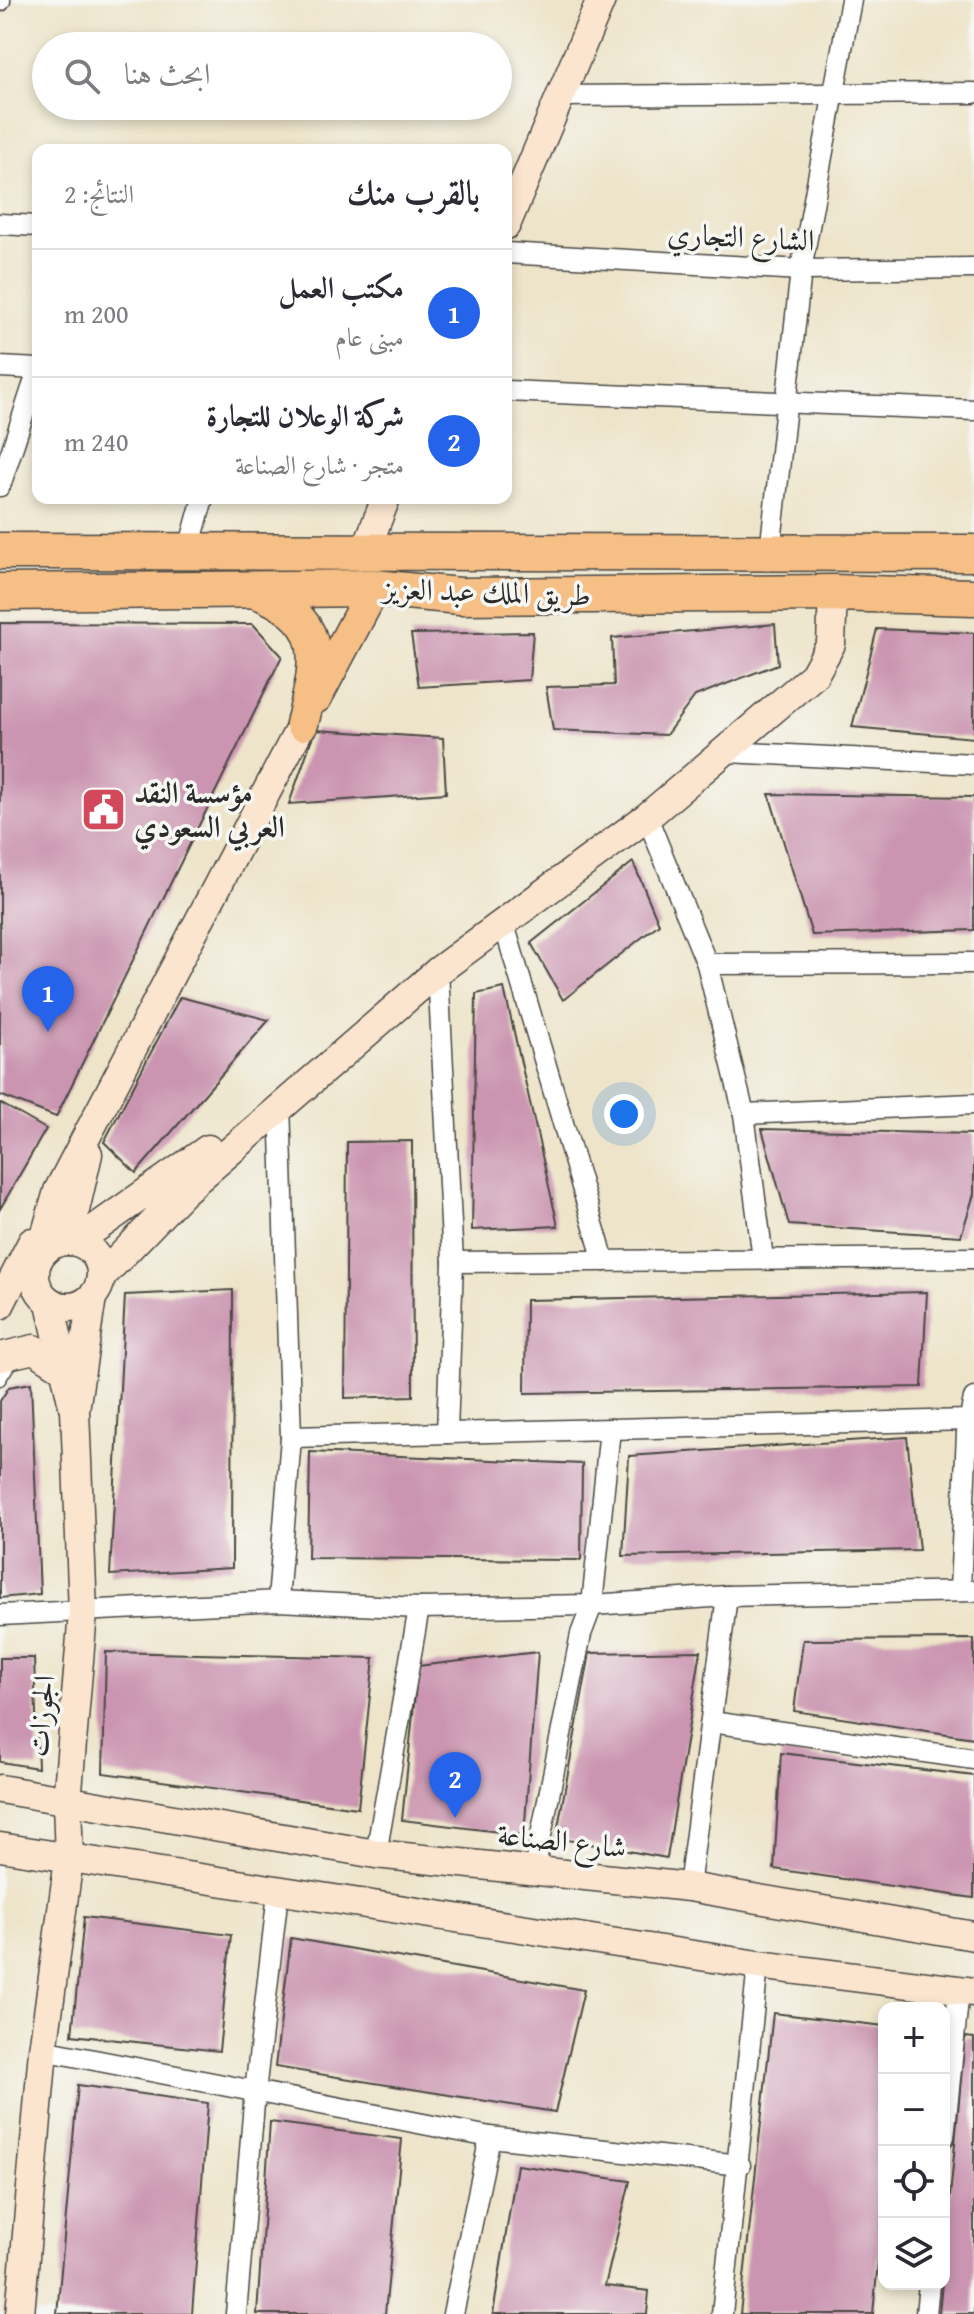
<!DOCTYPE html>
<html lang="ar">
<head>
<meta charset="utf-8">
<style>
	:root { --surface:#fff; --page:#f2f2f3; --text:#2b2b33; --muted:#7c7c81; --line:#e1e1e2; --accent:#2563eb }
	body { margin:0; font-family:"Gentium Book Plus",Amiri,serif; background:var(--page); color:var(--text); direction:rtl }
	.controls { position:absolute; right:24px; bottom:24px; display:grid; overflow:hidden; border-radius:16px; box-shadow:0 4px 12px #0003 }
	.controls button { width:72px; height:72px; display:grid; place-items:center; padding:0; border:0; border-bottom:2px solid var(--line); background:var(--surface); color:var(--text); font:40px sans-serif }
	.you { position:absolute; left:624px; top:1114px; width:28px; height:28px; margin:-20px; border:6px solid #fff; border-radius:50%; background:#1a73e8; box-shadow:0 0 0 12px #1a73e833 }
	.badge { display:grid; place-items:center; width:52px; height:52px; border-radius:50%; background:var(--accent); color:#fff; font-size:26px; font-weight:700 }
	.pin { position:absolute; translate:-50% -66px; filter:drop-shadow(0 2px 4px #0008) }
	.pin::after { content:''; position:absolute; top:42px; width:28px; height:24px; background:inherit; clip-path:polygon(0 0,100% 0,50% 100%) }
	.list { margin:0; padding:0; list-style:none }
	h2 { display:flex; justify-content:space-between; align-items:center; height:104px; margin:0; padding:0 32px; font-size:34px }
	h2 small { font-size:26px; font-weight:400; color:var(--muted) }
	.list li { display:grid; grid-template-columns:52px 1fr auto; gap:24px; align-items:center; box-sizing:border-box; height:128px; padding:0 32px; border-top:2px solid var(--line) }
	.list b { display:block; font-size:30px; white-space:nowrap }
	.list p { margin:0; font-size:26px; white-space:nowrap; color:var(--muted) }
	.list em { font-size:26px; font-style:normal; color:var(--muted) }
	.icon { flex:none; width:44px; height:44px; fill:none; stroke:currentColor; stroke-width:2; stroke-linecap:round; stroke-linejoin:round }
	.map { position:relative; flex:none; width:974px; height:2314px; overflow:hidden; direction:ltr }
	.search { position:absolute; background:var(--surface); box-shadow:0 4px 12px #0003; left:32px; top:32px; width:480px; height:88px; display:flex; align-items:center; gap:20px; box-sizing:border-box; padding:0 28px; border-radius:44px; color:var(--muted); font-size:30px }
	.panel { position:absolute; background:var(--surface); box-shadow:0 4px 12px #0003; left:32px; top:144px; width:480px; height:360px; border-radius:16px; direction:rtl }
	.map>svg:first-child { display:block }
</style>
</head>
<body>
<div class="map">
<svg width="974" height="2314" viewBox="0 0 974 2314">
	<rect width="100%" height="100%" fill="#f6f6f2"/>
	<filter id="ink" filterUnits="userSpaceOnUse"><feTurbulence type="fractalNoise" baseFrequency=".0125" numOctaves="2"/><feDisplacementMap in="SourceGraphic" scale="16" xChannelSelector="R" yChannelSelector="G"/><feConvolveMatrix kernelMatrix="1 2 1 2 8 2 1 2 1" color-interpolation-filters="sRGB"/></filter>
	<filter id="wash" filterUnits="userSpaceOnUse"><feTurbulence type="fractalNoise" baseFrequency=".006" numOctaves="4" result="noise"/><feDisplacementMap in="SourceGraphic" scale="32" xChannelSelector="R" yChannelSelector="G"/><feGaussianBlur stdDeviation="1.8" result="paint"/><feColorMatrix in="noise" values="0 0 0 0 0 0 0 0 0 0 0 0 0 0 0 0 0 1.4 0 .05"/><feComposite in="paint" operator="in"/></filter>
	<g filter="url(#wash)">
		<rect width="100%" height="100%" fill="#ede4c9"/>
		<g id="blocks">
			<g fill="#cb95b1">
				<polygon points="0,623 253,624 282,656 56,1117 0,1095"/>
				<polygon points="775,624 778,664 695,696 666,735 553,730 546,687 614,685 612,638"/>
				<polygon points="877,629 974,633 974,738 852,727"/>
				<polygon points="533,632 529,680 419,687 411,634"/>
				<polygon points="315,730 443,738 446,793 289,804"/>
				<polygon points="769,794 974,797 974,930 812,935"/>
				<polygon points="633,862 659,924 563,1000 531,943"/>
				<polygon points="504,988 558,1226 472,1230 476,994"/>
				<polygon points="180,997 269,1020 136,1173 104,1142"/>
				<polygon points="0,1103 46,1129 0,1209"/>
				<polygon points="762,1129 974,1134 974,1194 961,1236 789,1225"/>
				<polygon points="412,1141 413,1396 345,1398 347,1142"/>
				<polygon points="233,1290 232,1568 110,1575 125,1295"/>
				<polygon points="927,1292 922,1387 525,1393 526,1300"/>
				<polygon points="31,1383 40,1594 0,1598 0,1401 9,1387"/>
				<polygon points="907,1437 919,1550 623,1556 629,1456"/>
				<polygon points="310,1452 582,1464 581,1560 308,1558"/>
				<polygon points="974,1639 974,1738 794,1711 803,1640"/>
				<polygon points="701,1651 667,1858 556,1838 590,1653"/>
				<polygon points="106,1652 374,1658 358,1808 103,1773"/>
				<polygon points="538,1652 524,1835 402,1820 418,1666"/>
				<polygon points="0,1658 34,1658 38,1768 0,1762"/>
				<polygon points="781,1753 974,1776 974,1898 774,1869"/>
				<polygon points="84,1917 231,1935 219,2051 72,2035"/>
				<polygon points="291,1938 584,1990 555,2112 275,2067"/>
				<polygon points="773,2013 884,2026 884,2200 873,2314 740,2314"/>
				<polygon points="965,2037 974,2038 974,2314 939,2314"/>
				<polygon points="78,2085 208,2103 192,2314 57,2314"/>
				<polygon points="270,2122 402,2139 385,2314 257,2314"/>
				<polygon points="517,2165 630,2181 605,2286 649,2291 647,2314 493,2314"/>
			</g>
		</g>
	</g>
	<g filter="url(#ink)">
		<use href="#blocks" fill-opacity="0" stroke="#484743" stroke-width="2"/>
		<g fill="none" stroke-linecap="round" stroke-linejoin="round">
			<defs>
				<polyline id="lane" points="0,1380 14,1358"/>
				<g id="street">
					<polyline points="0,1 0,0"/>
					<polyline points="560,96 974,93"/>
					<polyline points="0,224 38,226"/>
					<polyline points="506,253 801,270 974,268"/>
					<polyline points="0,367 38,369"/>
					<polyline points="506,391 974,410"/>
					<polyline points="0,486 38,370"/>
					<polyline points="188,552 203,498"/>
					<polyline points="770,552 801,270 851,0"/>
					<polyline points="726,752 974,764"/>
					<polyline points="647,817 707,964 744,1114 763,1259"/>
					<polyline points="503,921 604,1261"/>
					<polyline points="707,964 974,963"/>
					<polyline points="438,971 453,1262 447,1433"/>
					<polyline points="744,1114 974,1104"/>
					<polyline points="453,1262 974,1258"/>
					<polyline points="291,1437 969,1420"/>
					<polyline points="960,1590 967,1433 974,1398"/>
					<polyline points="278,1601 291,1437 280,1104"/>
					<polyline points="0,1615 278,1601 419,1608 592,1605 727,1596 974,1591"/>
					<polyline points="711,1722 974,1759"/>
					<polyline points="376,1854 419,1608"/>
					<polyline points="534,1871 581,1634 592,1605 610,1429"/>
					<polyline points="689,1887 727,1596"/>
					<polyline points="43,2050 490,2137 740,2165"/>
					<polyline points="944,2137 959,1990"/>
					<polyline points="236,2314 255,2092 278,1893"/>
					<polyline points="453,2314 490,2137"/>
					<polyline points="722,2314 758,1965"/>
					<polyline points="926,2314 929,2284"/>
				</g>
				<g id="secondary">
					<polyline points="506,225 601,0"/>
					<polyline points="365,552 386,498"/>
					<circle cx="68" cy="1274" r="33"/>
					<polyline points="68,1241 88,1154"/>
					<polyline points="76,1242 208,1149"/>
					<polyline points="39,1257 58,1191 302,724"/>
					<polyline points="101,1277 183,1192 438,971 647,817 814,675 831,644 833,593"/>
					<polyline points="50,1303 72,1402"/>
					<polyline points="0,1305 32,1242"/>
					<polyline points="0,1357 34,1349 63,1368"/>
					<polyline points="0,1789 376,1854 689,1887 974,1936"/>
					<polyline points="0,1847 758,1965 974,1992"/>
					<polyline points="20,2314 43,2050 69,1859 67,1802 83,1613 75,1410 92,1297"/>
				</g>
				<g id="primary">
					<path d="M249 589C327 619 320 652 302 724"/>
					<polyline points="316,697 374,588"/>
				</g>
				<g id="highway">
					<polyline points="0,551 974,553"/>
					<polyline points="0,592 374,588 460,596 833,593 974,597"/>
				</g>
			</defs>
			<use href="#lane" stroke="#484743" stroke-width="13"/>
			<use href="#street" stroke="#484743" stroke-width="23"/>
			<use href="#secondary" stroke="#484743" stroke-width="31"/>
			<use href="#primary" stroke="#484743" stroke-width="35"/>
			<use href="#highway" stroke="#484743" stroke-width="39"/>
			<use href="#lane" stroke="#fff" stroke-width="10"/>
			<use href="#street" stroke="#fff" stroke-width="20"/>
			<use href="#secondary" stroke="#fbe5cf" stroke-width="28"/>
			<use href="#primary" stroke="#f5bf86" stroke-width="32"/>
			<use href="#highway" stroke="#f5bf86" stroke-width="36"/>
		</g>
	</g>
	<defs>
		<symbol id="civic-square" viewBox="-11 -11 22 22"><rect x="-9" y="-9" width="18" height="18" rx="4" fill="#d1495b" stroke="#f6f6f2"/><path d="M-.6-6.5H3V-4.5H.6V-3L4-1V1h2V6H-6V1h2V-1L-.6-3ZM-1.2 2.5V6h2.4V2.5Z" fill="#fff"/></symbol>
	</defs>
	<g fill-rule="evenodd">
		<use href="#civic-square" x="78" y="784" width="51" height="51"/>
	</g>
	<g text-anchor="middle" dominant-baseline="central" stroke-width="7" stroke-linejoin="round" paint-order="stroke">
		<g font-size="30" fill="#2b2b2b" stroke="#f6f6f2">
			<text transform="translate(741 236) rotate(3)">الشارع التجاري</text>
			<text transform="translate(487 591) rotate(2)">طريق الملك عبد العزيز</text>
			<text transform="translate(40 1716) rotate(-85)">الجوزات</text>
			<text transform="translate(562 1840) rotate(6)">شارع الصناعة</text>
		</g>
		<g font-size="30" font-weight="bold" fill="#2b2b2b" stroke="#f6f6f2" text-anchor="start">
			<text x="134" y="792">مؤسسة النقد<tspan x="134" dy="34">العربي السعودي</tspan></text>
		</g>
	</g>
</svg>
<div class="controls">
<button>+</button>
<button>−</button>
<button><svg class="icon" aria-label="locate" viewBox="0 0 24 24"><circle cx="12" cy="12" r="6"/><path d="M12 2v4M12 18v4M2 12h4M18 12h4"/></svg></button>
<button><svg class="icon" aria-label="layers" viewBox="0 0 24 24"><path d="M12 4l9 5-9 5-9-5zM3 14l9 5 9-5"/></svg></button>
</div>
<div class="you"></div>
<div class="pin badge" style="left:48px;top:1032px">1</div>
<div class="pin badge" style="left:455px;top:1818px">2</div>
<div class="search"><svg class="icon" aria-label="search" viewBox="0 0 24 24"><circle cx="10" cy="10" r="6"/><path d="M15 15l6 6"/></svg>ابحث هنا</div>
<section class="panel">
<h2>بالقرب منك<small>النتائج: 2</small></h2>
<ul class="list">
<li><span class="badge">1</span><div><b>مكتب العمل</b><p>مبنى عام</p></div><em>200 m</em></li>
<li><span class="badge">2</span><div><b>شركة الوعلان للتجارة</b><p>متجر · شارع الصناعة</p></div><em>240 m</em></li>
</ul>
</section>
</div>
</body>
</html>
